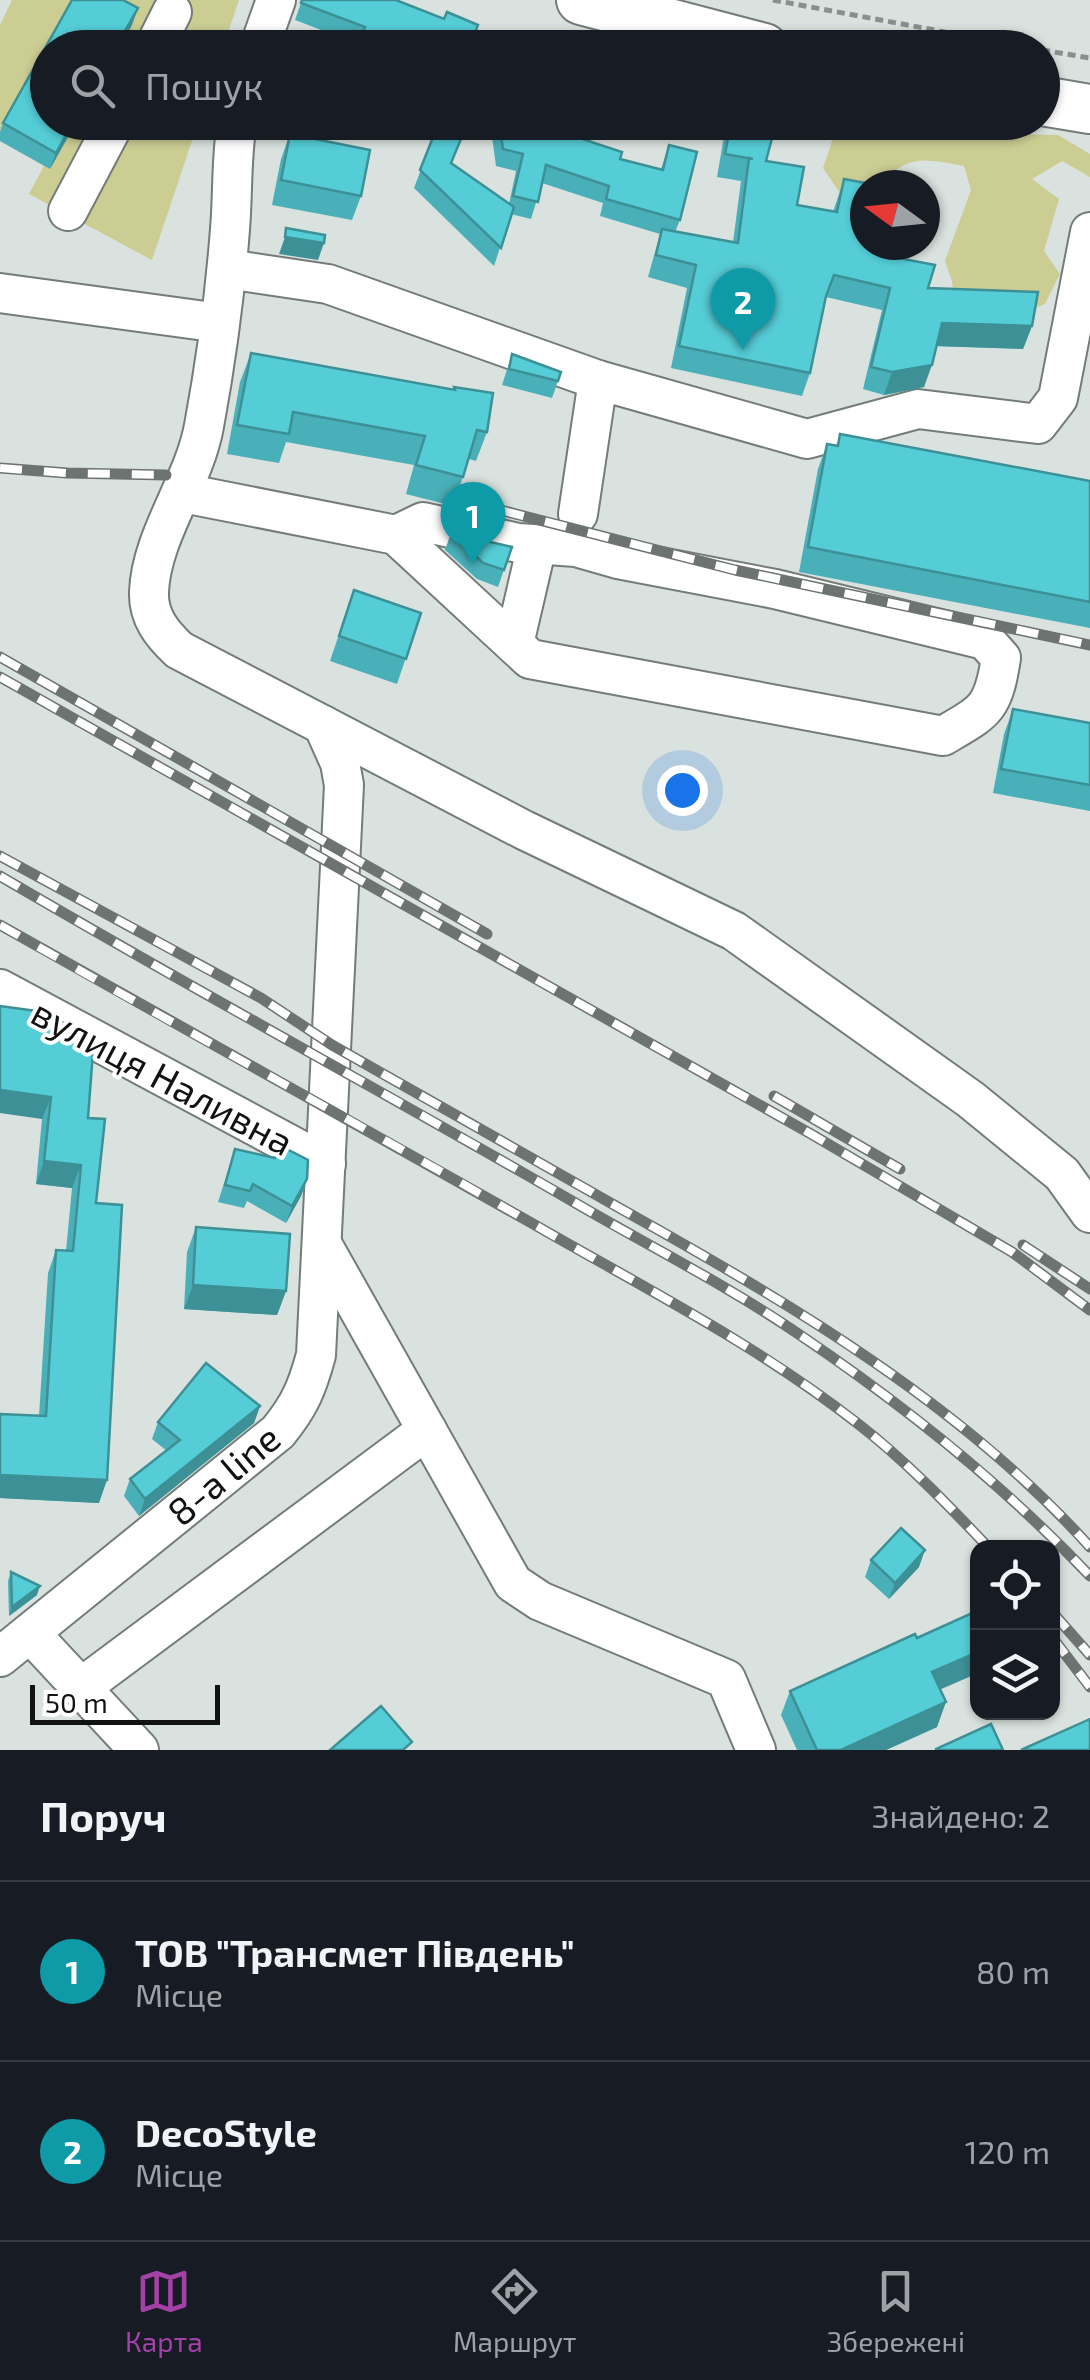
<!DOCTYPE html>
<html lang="uk">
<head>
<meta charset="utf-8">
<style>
	:root { --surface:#171b24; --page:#20242c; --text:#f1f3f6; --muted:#9ea1a6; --line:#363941; --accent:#a341a7 }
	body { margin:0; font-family:"Exo 2",sans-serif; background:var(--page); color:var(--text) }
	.controls { position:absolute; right:30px; bottom:30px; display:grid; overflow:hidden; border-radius:20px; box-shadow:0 2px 8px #0004 }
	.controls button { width:90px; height:90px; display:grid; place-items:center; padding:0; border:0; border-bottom:2px solid var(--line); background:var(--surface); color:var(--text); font:50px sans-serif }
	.compass { position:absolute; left:850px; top:170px; width:90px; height:90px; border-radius:50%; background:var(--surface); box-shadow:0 2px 8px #0004; rotate:285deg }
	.scale { position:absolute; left:30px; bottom:25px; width:190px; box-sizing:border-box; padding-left:10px; border:5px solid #101311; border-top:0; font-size:28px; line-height:35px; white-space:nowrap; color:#101311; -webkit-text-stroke:8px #fff; paint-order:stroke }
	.you { position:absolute; left:682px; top:790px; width:35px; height:35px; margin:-25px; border:8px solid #fff; border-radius:50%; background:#1a73e8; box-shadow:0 0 0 15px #1a73e833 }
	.badge { display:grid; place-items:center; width:65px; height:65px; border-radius:50%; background:var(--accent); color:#fff; font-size:32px; font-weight:700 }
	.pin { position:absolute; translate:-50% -82px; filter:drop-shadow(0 2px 5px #0008) }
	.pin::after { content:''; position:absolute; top:52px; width:35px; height:30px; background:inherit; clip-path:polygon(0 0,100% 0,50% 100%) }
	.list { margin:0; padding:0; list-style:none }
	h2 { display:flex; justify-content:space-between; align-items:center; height:130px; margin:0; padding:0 40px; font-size:42px }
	h2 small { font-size:32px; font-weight:400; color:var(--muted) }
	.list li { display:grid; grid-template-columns:65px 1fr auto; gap:30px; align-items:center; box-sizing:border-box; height:180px; padding:0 40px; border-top:2px solid var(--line) }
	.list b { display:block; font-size:38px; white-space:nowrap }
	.list p { margin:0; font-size:32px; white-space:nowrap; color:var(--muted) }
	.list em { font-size:32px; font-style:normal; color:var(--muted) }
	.icon { flex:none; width:55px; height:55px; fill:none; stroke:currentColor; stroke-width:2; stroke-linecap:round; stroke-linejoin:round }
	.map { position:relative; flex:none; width:1090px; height:1750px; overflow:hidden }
	.search { position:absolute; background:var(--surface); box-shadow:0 2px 8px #0004; left:30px; right:30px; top:30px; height:110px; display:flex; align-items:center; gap:25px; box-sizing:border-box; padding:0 35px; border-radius:55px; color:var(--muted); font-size:38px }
	.sheet { height:490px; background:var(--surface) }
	nav { display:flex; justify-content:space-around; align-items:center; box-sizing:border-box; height:140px; border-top:2px solid var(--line); background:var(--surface); font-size:28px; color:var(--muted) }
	nav a { display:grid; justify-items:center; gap:5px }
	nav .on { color:var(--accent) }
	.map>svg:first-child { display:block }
</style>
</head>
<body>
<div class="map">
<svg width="1090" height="1750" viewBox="0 0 1090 1750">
	<rect width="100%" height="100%" fill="#d9e2de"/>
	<g fill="#cccd93">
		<polygon points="12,0 239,0 223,47 48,48 48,122 198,123 152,260 29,194 44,166 0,141 0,25"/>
		<path d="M838 123H968L1012 134 1058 135 1090 154V177L1062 161 1032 179 1059 199 1044 251 1060 274 1045 304 1015 315 956 319 952 281 945 261 971 190 964 166C928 160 907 152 882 185H865L842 196 823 168Z"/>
	</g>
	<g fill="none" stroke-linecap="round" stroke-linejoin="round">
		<defs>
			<g id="minor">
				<polyline points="154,48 172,12"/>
				<polyline points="259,48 276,0"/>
				<path d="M237 122C231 158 233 194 230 229 225 295 216 361 204 426 194 482 151 536 149 592 148 617 162 634 179 650L524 830 734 931 970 1099 1062 1174 1090 1213"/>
				<polyline points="68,211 115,122"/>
				<polyline points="227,269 328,284 598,380 807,439 918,409 1038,424 1058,398 1090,232"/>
				<polyline points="0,293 220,323"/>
				<path d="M183 493 396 535 530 659 943 736C986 711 993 709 1001 658L985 640 775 589 618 559 576 547 518 543 423 522 396 535"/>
				<polyline points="578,514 598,380"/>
				<polyline points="514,644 537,545"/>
				<polyline points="0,989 326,1164"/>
				<polyline points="322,1244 513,1583 540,1601 726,1679 756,1750"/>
				<polyline points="30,1633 139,1750"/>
				<path d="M0 1657 278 1432C300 1405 307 1388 316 1355L344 785 340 763 323 725"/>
				<polyline points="83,1686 427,1430"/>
			</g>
			<g id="major">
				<polyline points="581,0 764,48"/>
				<polyline points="1042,101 1090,109"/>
			</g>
		</defs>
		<use href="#minor" stroke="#747c79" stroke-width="42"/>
		<use href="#major" stroke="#747c79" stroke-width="52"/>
		<g stroke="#888f8c" stroke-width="5" stroke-dasharray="8 5" stroke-linecap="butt">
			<polyline points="773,0 1031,48"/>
			<polyline points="1042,50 1090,58"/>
		</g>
		<use href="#minor" stroke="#fff" stroke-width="38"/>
		<use href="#major" stroke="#fff" stroke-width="48"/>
		<defs>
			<g id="rail">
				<polyline points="0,468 67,473 166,475"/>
				<polyline points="459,503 504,511 735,570 1090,645"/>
				<polyline points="0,657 487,934"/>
				<polyline points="0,677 811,1134 1012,1252 1090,1310"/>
				<path d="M0 856 261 998 332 1045C429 1100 526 1155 623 1210 789 1303 962 1404 1090 1547"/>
				<path d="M0 876C189 987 382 1091 572 1201 647 1245 727 1285 800 1335 905 1406 1003 1484 1090 1576"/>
				<path d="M0 925C175 1025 353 1121 528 1221 639 1285 756 1344 857 1423 905 1460 948 1505 989 1548"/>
				<polyline points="774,1096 900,1169"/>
				<polyline points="1023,1245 1090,1289"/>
				<polyline points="1052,1612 1090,1655"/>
				<polyline points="1052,1637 1090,1687"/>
			</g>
		</defs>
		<use href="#rail" stroke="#6d7370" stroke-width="11"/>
		<use href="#rail" stroke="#fff" stroke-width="8" stroke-dasharray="22" stroke-linecap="butt"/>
	</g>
	<g fill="#49b0b9">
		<polygon points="302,0 444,19 478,25 358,44 295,20"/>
		<polygon points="132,25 50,169 0,141 0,132 3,123"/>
		<polygon points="439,122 452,163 509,204 516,171 496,166 490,122 551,122 549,128 620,159 661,169 669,145 680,220 675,232 733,242 741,181 717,177 724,136 729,122 776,123 766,161 797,205 833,212 844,179 888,256 928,288 1032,326 1023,349 936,346 924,387 884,395 863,389 882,310 826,297 810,373 802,396 671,368 687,288 648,277 660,234 600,216 603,203 542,183 531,219 511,214 494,266 414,188"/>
		<polygon points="290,134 361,196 352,220 272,205 281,159"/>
		<polygon points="251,353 453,390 454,387 487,432 476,461 469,459 453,506 406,494 414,465 286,442 279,463 227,454 240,382"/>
		<polygon points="512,354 558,381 552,398 502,385"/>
		<polygon points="840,434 1090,481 1090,628 799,572 818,469 827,444 836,446"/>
		<polygon points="451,533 512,547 498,587 477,579 445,550"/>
		<polygon points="354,590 421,613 397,684 330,661"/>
		<polygon points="1013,709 1090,723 1090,811 993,793 1004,734"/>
		<polygon points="36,1019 88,1118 96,1203 99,1503 0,1498 0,1414 39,1416 48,1273 56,1250 66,1251 72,1188 36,1184 42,1119"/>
		<polygon points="235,1149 307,1179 301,1196 286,1223 247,1201 244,1208 218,1202"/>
		<polygon points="196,1227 286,1291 277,1315 184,1309 187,1252"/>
		<polygon points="260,1406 254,1423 139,1516 124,1496 130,1479 167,1451 152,1439 158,1422"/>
		<polygon points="871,1560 919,1567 889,1599 865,1577"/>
		<polygon points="11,1572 37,1595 9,1616 8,1581"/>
		<polygon points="978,1624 978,1673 940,1689 937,1727 886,1750 797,1750 781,1715 790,1691 917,1638"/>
	</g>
	<g fill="#3c9096">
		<polygon points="138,8 132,25 119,48 115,48"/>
		<polygon points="73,122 76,122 50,169 56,153"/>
		<polygon points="285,237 324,243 318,260 279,254"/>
		<polygon points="942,323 1032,326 1023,349 934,346"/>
		<polygon points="932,365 924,387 884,395 892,372"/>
		<polygon points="0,1090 51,1097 42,1119 0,1113"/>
		<polygon points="44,1161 81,1165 72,1188 36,1184"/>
		<polygon points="307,1179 301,1196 286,1223 292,1206"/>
		<polygon points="193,1285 286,1291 277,1315 184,1309"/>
		<polygon points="260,1406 254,1423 139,1516 145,1499"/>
		<polygon points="0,1475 107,1480 99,1503 0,1498"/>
		<polygon points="925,1550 919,1567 889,1599 895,1583"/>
		<polygon points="40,1586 37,1595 9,1616 12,1607"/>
		<polygon points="978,1652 978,1673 923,1697 932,1672"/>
		<polygon points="946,1702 937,1727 886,1750 841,1750"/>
	</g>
	<g fill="#55cdd7" stroke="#3c9096" stroke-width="2.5">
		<polygon points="72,0 123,0 138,8 115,48 48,48 48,122 73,122 56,153 3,123"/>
		<polygon points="302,0 396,0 444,19 447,12 478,25 469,48 357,48 365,27 301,3"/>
		<polygon points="525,39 553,48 523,48"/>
		<polygon points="439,122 468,122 451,163 514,207 501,248 420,170"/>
		<polygon points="499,122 551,122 549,128 622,152 620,159 663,170 669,145 697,152 680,220 606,199 609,186 546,165 538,202 513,196 523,154 503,149"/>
		<polygon points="731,122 776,123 766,161 804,167 797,205 837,212 844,179 876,185 865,185 865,245 890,245 888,256 935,265 928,288 1038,292 1032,326 942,323 932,365 892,372 871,367 890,288 834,275 826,296 810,373 679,346 696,265 656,255 662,229 738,243 749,158 753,159 725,154"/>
		<polygon points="290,134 370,150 361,196 281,180"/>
		<polygon points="286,228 325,235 324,243 285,237"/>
		<polygon points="251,353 455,390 454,387 493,393 487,432 477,430 463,477 416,465 425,436 293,412 289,434 237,425"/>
		<polygon points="512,354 561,372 558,381 509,369"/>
		<polygon points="840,434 1090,481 1090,602 808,547 827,444 838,446"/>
		<polygon points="451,533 512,547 504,570 483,563"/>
		<polygon points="354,590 421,613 406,659 339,636"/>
		<polygon points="1013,709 1090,723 1090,785 1001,769"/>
		<polygon points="0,1006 37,1011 36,1019 66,1023 94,1038 88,1118 105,1119 96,1203 122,1205 107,1480 0,1475 0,1414 46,1416 56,1250 73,1251 81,1165 44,1161 51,1097 0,1090"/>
		<polygon points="281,1146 308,1160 307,1179 292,1206 253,1184 250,1191 225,1185 235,1149 275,1158"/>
		<polygon points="196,1227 290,1234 286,1291 193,1285"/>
		<polygon points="206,1363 260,1406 145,1499 130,1479 180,1440 158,1422"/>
		<polygon points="901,1528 925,1550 895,1583 871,1560"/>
		<polygon points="11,1572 40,1586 12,1607"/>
		<polygon points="972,1613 978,1624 978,1652 932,1672 946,1702 841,1750 817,1750 790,1691 915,1634 917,1638"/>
		<polygon points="381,1706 412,1742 403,1750 330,1750"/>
		<polygon points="1090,1719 1090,1750 1021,1750"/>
		<polygon points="991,1724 1003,1750 936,1750 936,1749"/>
	</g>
	<g text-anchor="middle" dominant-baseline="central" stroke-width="8" stroke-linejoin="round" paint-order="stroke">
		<g font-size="38" fill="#101311" stroke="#fff">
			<text transform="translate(163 1076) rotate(28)">вулиця Наливна</text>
			<text transform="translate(223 1474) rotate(-40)">8-a line</text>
		</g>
	</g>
</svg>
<div class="controls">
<button><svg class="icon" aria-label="locate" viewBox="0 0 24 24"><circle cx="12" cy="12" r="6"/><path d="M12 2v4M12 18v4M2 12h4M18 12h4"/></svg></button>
<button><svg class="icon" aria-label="layers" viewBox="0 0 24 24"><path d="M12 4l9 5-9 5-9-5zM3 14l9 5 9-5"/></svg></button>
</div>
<svg class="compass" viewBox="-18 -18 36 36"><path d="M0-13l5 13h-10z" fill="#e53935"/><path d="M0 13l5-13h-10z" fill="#9ea1a6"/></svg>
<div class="scale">50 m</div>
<div class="you"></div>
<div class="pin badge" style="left:473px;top:564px;background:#0f9aa8">1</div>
<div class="pin badge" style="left:743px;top:350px;background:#0f9aa8">2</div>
<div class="search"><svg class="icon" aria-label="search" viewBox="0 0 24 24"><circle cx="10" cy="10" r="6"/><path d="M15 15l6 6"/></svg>Пошук</div>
</div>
<section class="sheet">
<h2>Поруч<small>Знайдено: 2</small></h2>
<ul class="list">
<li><span class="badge" style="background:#0f9aa8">1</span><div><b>ТОВ &quot;Трансмет Південь&quot;</b><p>Місце</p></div><em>80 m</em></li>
<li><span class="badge" style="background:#0f9aa8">2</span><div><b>DecoStyle</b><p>Місце</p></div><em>120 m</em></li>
</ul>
</section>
<nav>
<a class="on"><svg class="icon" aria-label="map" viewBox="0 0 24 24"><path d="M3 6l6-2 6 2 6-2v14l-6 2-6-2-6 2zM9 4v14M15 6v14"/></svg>Карта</a>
<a><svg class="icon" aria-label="directions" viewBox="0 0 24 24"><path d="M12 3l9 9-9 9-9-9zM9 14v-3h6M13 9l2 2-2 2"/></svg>Маршрут</a>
<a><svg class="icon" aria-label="saved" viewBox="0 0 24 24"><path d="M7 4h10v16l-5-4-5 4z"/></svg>Збережені</a>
</nav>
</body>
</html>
